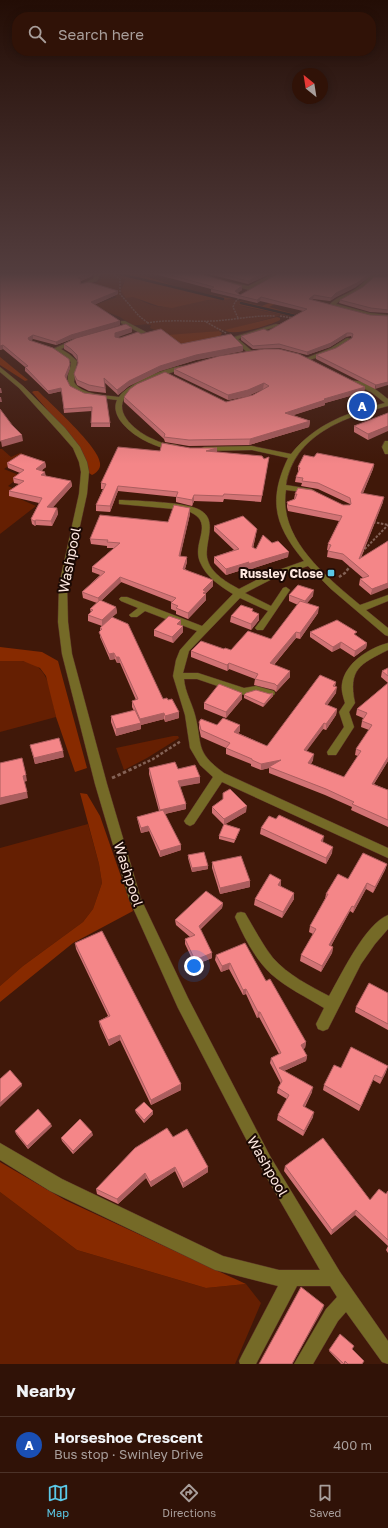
<!DOCTYPE html>
<html lang="en">
<head>
<meta charset="utf-8">
<style>
	:root { --surface:#301207; --page:#3c2015; --text:#f1f3f6; --muted:#a89e9b; --line:#4b3228; --accent:#5bc8e7 }
	body { margin:0; font-family:"Golos Text",sans-serif; background:var(--page); color:var(--text) }
	.compass { position:absolute; left:292px; top:68px; width:36px; height:36px; border-radius:50%; background:var(--surface); box-shadow:0 2px 10px #0003; rotate:330deg }
	.you { position:absolute; left:194px; top:966px; width:14px; height:14px; margin:-10px; border:3px solid #fff; border-radius:50%; background:#1a73e8; box-shadow:0 0 0 6px #1a73e833 }
	.badge { display:grid; place-items:center; width:26px; height:26px; border-radius:50%; background:var(--accent); color:#fff; font-size:13px; font-weight:700 }
	.pin { position:absolute; translate:-50% -50%; border:2px solid #fff; box-shadow:0 1px 4px #0006 }
	.list { margin:0; padding:0; list-style:none }
	h2 { display:flex; justify-content:space-between; align-items:center; height:52px; margin:0; padding:0 16px; font-size:17px }
	h2 small { font-size:13px; font-weight:400; color:var(--muted) }
	.list li { display:grid; grid-template-columns:26px 1fr auto; gap:12px; align-items:center; box-sizing:border-box; height:56px; padding:0 16px; border-top:1px solid var(--line) }
	.list b { display:block; font-size:15px; white-space:nowrap }
	.list p { margin:0; font-size:13px; white-space:nowrap; color:var(--muted) }
	.list em { font-size:13px; font-style:normal; color:var(--muted) }
	.icon { flex:none; width:22px; height:22px; fill:none; stroke:currentColor; stroke-width:2; stroke-linecap:round; stroke-linejoin:round }
	.map { position:relative; flex:none; width:388px; height:1364px; overflow:hidden }
	.search { position:absolute; background:var(--surface); box-shadow:0 2px 10px #0003; left:12px; right:12px; top:12px; height:44px; display:flex; align-items:center; gap:10px; box-sizing:border-box; padding:0 14px; border-radius:16px; color:var(--muted); font-size:15px }
	.sheet { height:108px; background:var(--surface) }
	nav { display:flex; justify-content:space-around; align-items:center; box-sizing:border-box; height:56px; border-top:1px solid var(--line); background:var(--surface); font-size:11px; color:var(--muted) }
	nav a { display:grid; justify-items:center; gap:2px }
	nav .on { color:var(--accent) }
	.map>svg:first-child { display:block }
</style>
</head>
<body>
<div class="map">
<svg width="388" height="1364" viewBox="0 0 388 1364">
	<rect width="100%" height="100%" fill="#401809"/>
	<g fill="#651f02">
		<path d="M106 273C115 273 120 273 125 280L122 286C168 330 193 290 240 301L239 305 241 306 281 315 229 330 179 335H168L150 328 151 325C143 323 140 326 132 325L120 317 92 306 117 297 91 285 100 280 102 274Z"/>
		<polygon points="0,449 2,449 11,457 20,453 26,455 4,469 21,476 8,486 17,490 11,495 36,506 0,534"/>
		<path d="M0 661C7 661 15 660 22 661 50 663 51 695 56 717L0 732Z"/>
		<polygon points="173,736 178,736 179,738 147,758 124,770 116,748"/>
		<polygon points="88,824 99,864 102,883 93,909 83,922 23,966 0,986 0,848"/>
		<polygon points="0,1192 77,1250 206,1288 246,1284 261,1303 235,1364 0,1364"/>
	</g>
	<g fill="#872a00">
		<path d="M115 273C136 271 159 281 178 287 196 292 215 295 233 299L208 300 172 308 158 306 133 297 126 298 121 291 125 280Z"/>
		<polygon points="310,286 269,307 357,331 239,305 240,301 262,306"/>
		<path d="M277 317 280 318V320C271 325 232 337 225 330Z"/>
		<polygon points="219,331 222,333 219,338 177,347 168,335"/>
		<polygon points="0,357 28,380 25,381 0,365"/>
		<path d="M34 391H38C51 404 99 447 100 463 101 469 96 473 92 475L89 473 86 465 50 413 32 392Z"/>
		<polygon points="0,647 42,652 58,661 87,768 75,772 56,717 46,676 40,668 23,661 0,661"/>
		<polygon points="80,793 87,794 100,816 133,911 73,943 0,1002 0,986 23,966 83,922 93,909 102,883 99,864"/>
		<polygon points="0,1162 65,1200 246,1284 206,1288 77,1250 0,1192"/>
	</g>
	<g fill="none" stroke-linecap="round" stroke-linejoin="round">
		<g stroke="#030f08" stroke-width="2.5">
			<polyline points="116,273 223,299"/>
			<polyline points="241,303 300,317"/>
		</g>
		<defs>
			<g id="minor">
				<polygon points="95,273 103,273 100,275 97,281 81,286 81,284 93,279"/>
				<polygon points="275,273 282,273 249,290 227,284 230,282 248,286"/>
				<path d="M375 274 388 275V279H373L362 289 342 299 336 304 370 313 388 315V319L370 317 329 305C337 296 348 295 357 288 364 283 367 277 375 274Z"/>
				<polygon points="121,321 125,321 146,332 130,339 126,339 126,337 138,332 121,323"/>
				<polygon points="276,324 281,325 238,339 252,351 252,353 248,353 231,338"/>
				<path d="M347 338 352 339C345 345 311 364 304 359L331 348Z"/>
				<path d="M75 339 78 341 77 342 61 349 69 354 77 361 74 382C81 395 106 395 119 397 128 383 173 364 188 366V368C170 373 139 380 126 396 112 413 138 433 153 439 160 443 168 444 177 445V449C156 452 106 424 117 400 104 398 68 397 68 380 67 374 71 368 71 362L53 349Z"/>
				<polygon points="0,367 23,386 65,428 80,447 87,462 89,472 87,494 67,585 68,622 72,654 107,784 141,899 188,998 270,1156 340,1272 388,1341 388,1364 382,1362 346,1312 338,1321 313,1364 294,1364 326,1309 337,1297 330,1286 297,1286 256,1364 240,1364 239,1361 242,1355 278,1286 215,1270 50,1191 0,1160 0,1143 62,1179 223,1256 279,1270 320,1270 260,1166 178,1008 129,899 95,784 62,654 58,622 59,585 79,494 81,472 79,462 73,448 59,432 19,388 0,372"/>
				<path d="M352 381C364 379 379 392 388 399V406C344 417 294 435 286 485L311 489 315 491 311 493 286 490C278 539 327 577 360 605L388 595V601L366 610 388 628V636L385 635 331 589 308 566 276 577 245 593 271 606 283 588 286 587 290 590 263 630H257L255 628 268 611 240 598 189 651 183 673H198L244 688 256 686 274 691 275 693 274 695 270 696 256 692 244 695 197 679H184C185 692 192 703 195 715 203 745 194 751 224 773L388 848V858L222 782 194 824 190 826 186 824 184 821 186 818 213 777 200 765 190 748 185 715 173 676 176 660 180 650 197 631 145 611 137 617H131L129 615 138 608 121 601 119 599 121 597H127L202 626 233 594C220 586 206 577 200 562 191 541 218 521 185 510L119 504V500H122C140 501 186 502 200 510 220 521 202 545 208 561 212 574 228 583 239 589L270 573 304 561C274 525 268 500 288 458L252 450 204 451 200 449 204 447 252 446 291 454C315 424 348 412 385 403L371 392 352 383Z"/>
				<polygon points="385,441 388,441 388,454 385,454 382,447"/>
				<path d="M388 643V650C360 664 348 669 355 703L349 712 354 727 336 755H328L327 752 344 727 339 712 345 703C343 696 341 690 342 684 345 663 369 648 388 643Z"/>
				<path d="M241 912 245 913C254 928 262 944 273 958 288 975 310 986 329 996 341 975 365 924 388 915V929L375 944 361 964 328 1029 323 1031 318 1029 316 1024 324 1008C306 997 287 988 271 974 255 959 244 937 235 917L237 913Z"/>
			</g>
		</defs>
		<use href="#minor" stroke="#5b3527" stroke-width="1"/>
		<g stroke="#836155" stroke-width="1.5" stroke-dasharray="2 1" stroke-linecap="butt">
			<polyline points="112,273 120,279 120,294 139,316 148,323"/>
			<polyline points="280,316 293,318"/>
			<polyline points="238,318 233,307 235,302 240,297"/>
			<polyline points="206,322 226,333"/>
			<path d="M147 323C169 319 191 322 213 321 234 320 254 315 275 316"/>
		</g>
		<g stroke="#836155" stroke-width="2" stroke-dasharray="2.5 1.5" stroke-linecap="butt">
			<polyline points="373,522 388,525"/>
			<polyline points="362,552 388,525"/>
		</g>
		<g stroke="#836155" stroke-width="2.5" stroke-dasharray="3 2" stroke-linecap="butt">
			<polyline points="339,577 345,573 351,565"/>
			<polyline points="134,768 153,759 181,741"/>
		</g>
		<polyline stroke="#836155" stroke-width="3" stroke-dasharray="3.5 2.5" stroke-linecap="butt" points="112,778 136,767"/>
		<use href="#minor" fill="#756a27" fill-rule="evenodd"/>
	</g>
	<g fill="#d27375">
		<polygon points="0,273 94,273 92,276 81,281 81,284 118,291 118,294 94,305 120,325 72,339 56,345 33,339 31,340 70,368 66,378 70,386 110,423 110,427 91,427 92,411 64,413 62,391 49,394 25,371 25,367 3,349 0,350"/>
		<polygon points="151,273 197,273 242,290 237,293 240,295 356,287 336,297 330,301 313,299 312,300 370,315 388,316 375,389 316,359 316,355 336,348 352,338 351,336 346,337 330,347 307,355 279,348 253,349 241,340 241,336 268,331 303,311 260,301 257,303 211,292 211,289"/>
		<polygon points="205,273 272,273 248,284"/>
		<polygon points="388,277 388,313 370,312 339,303 340,300"/>
		<polygon points="132,328 132,332 116,337 120,338 141,334 181,344 243,351 196,360 160,371 129,386 118,395 105,383 106,393 89,391 77,385 75,379 74,374 78,363 77,360 72,354 64,349 64,344"/>
		<polygon points="174,369 365,387 364,392 325,403 325,405 293,415 310,421 309,427 249,445 189,446 165,442 164,439 124,402 124,397 226,402 253,395 264,389 263,389 248,396 228,400 174,374"/>
		<polygon points="388,413 368,440 354,432 354,426"/>
		<polygon points="160,451 217,452 264,459 269,457 268,462 261,502 224,499 223,502 194,501 192,506 176,502 176,497 118,491 110,512 96,511 96,505 103,489 101,489 101,483"/>
		<polygon points="314,457 374,464 373,469 363,493 383,502 361,558 388,541 371,595 359,585 360,579 363,578 342,560 327,557 328,550 327,550 328,544 339,521 288,511 287,507 287,502 295,499 294,499 295,494 343,505 350,505 350,504 318,489 301,486 302,483 295,482 296,477 298,473 298,467"/>
		<polygon points="45,462 46,467 42,470 46,476 71,481 72,486 52,508 57,508 58,514 52,526 36,525 35,526 32,524 31,519 39,503 9,496 9,491 19,484 14,483 13,478 20,473 8,468 7,463"/>
		<polygon points="190,514 180,556 187,562 185,569 213,586 206,593 206,600 188,619 176,614 176,611 171,609 171,603 172,602 121,582 101,601 116,607 117,613 112,617 163,699 168,700 179,712 179,718 165,722 164,719 141,725 141,729 116,736 111,722 111,716 134,711 132,707 132,701 136,700 120,663 117,663 115,659 110,660 100,637 100,628 102,626 88,621 88,615 91,613 90,609 97,603 83,598 82,592 100,575 92,572 92,567 114,548 107,548 107,546 91,544 90,539 168,522"/>
		<polygon points="214,526 256,534 253,548 288,557 248,570 248,568 226,575 214,563 214,557 234,550 214,531"/>
		<polygon points="289,595 313,596 307,603 318,613 300,639 296,638 274,665 290,671 290,677 276,692 274,690 254,685 255,679 229,669 227,671 191,657 191,651 224,649 231,650 271,639 298,605 289,601"/>
		<polygon points="231,616 259,620 251,630 230,622"/>
		<polygon points="181,625 183,626 183,632 173,643 154,636 154,630"/>
		<polygon points="310,632 356,636 367,643 366,648 354,657 340,648 332,652 310,637"/>
		<polygon points="388,668 388,761 374,784 388,790 388,827 351,810 352,807 325,795 269,773 269,768 261,770 251,766 251,764 226,754 226,748 201,737 199,728 199,722 217,725 240,731 238,733 267,746 336,682 335,687 336,693 327,705 337,709 336,715 326,730 323,729 306,751 313,760 311,764 344,777 358,756 355,755 356,749 369,730 361,727 362,721 363,718 356,715 357,709 388,683 381,677 382,671"/>
		<polygon points="242,693 242,699 226,718 204,709 204,703"/>
		<polygon points="273,693 273,696 263,707 244,698 244,695 270,694"/>
		<polygon points="30,745 64,757 35,764"/>
		<polygon points="149,768 178,769 200,783 180,786 186,804 186,809 165,814 181,850 160,857 149,831 141,833 138,822 137,817 159,811 149,774"/>
		<polygon points="212,807 246,812 225,824 240,829 239,832 234,843 219,839 219,836 224,825 212,813"/>
		<polygon points="261,828 323,842 332,853 326,864 260,834"/>
		<polygon points="188,855 208,869 192,872 188,858"/>
		<polygon points="212,862 250,887 220,894 212,868"/>
		<polygon points="387,864 385,870 373,893 366,889 353,913 350,911 331,946 333,947 332,953 321,972 300,961 301,955 313,934 309,932 310,926 325,899 326,894 348,879"/>
		<polygon points="281,880 280,886 294,893 294,899 282,918 254,905 255,899"/>
		<polygon points="223,903 222,908 200,930 212,958 195,965 185,944 185,939 190,937 176,925 175,920"/>
		<polygon points="75,943 181,1084 181,1090 151,1105 120,1040 109,1046 100,1026 99,1021 108,1016 76,949"/>
		<polygon points="216,955 266,981 306,1042 305,1048 303,1049 307,1056 306,1061 284,1071 312,1092 305,1107 313,1117 303,1136 277,1120 278,1115 287,1099 277,1093 278,1088 281,1084 270,1063 271,1058 279,1054 259,1017 257,1018 246,994 243,995 229,969 221,972 215,960"/>
		<polygon points="388,993 388,1030 355,1012 356,1007"/>
		<polygon points="341,1068 386,1072 380,1084 373,1080 359,1111 323,1090 324,1085"/>
		<polygon points="135,1110 153,1111 153,1114 144,1123 136,1113"/>
		<polygon points="52,1126 28,1149 16,1134 15,1131"/>
		<polygon points="93,1135 73,1154 62,1141 61,1138"/>
		<polygon points="173,1137 208,1167 208,1172 183,1188 175,1171 151,1187 146,1178 118,1204 97,1194 96,1189"/>
		<polygon points="285,1166 370,1200 386,1194 388,1191 388,1253 386,1250 388,1246 355,1215 331,1235 284,1171"/>
		<polygon points="352,1349 362,1364 345,1364 344,1363 344,1364 341,1364 329,1351 329,1350"/>
	</g>
	<g fill="#ab5e5f">
		<polygon points="92,273 94,273 92,276 81,281 80,287 80,284 78,278"/>
		<polygon points="265,273 272,273 248,284 248,281"/>
		<polygon points="371,273 375,273 356,287 336,297 330,301 331,298 336,293"/>
		<polygon points="242,286 242,290 235,295 235,291"/>
		<polygon points="118,291 118,294 91,306 91,302"/>
		<polygon points="314,295 313,299 309,303 309,299"/>
		<polygon points="261,297 260,301 257,303 257,300"/>
		<polygon points="120,321 120,325 72,339 56,345 56,342 71,335"/>
		<polygon points="132,328 132,332 116,338 115,337 115,333"/>
		<polygon points="347,333 346,337 330,347 307,355 307,352"/>
		<polygon points="33,335 33,339 29,342 28,338"/>
		<polygon points="3,345 3,349 0,350 0,346"/>
		<polygon points="243,346 243,351 196,360 160,371 129,386 118,395 117,390 129,381 160,366 196,355"/>
		<polygon points="70,364 70,368 66,380 65,376"/>
		<polygon points="388,382 388,385 375,389 376,385"/>
		<polygon points="264,383 263,389 248,396 228,400 228,395"/>
		<polygon points="365,387 364,392 325,403 325,405 285,418 285,413 324,399"/>
		<polygon points="0,388 1,388 2,393 0,393"/>
		<polygon points="61,388 62,391 49,394 48,391"/>
		<polygon points="0,397 1,397 2,402 0,402"/>
		<polygon points="310,421 309,427 249,445 250,439"/>
		<polygon points="388,426 388,431 368,440 368,434"/>
		<polygon points="22,435 23,441 2,447 1,441"/>
		<polygon points="217,448 217,453 206,451"/>
		<polygon points="45,462 46,467 37,474 36,469"/>
		<polygon points="374,464 373,469 361,498 361,493"/>
		<polygon points="45,472 46,477 41,475"/>
		<polygon points="71,481 72,486 48,513 47,507"/>
		<polygon points="118,486 118,491 110,512 110,506"/>
		<polygon points="194,495 194,501 192,506 192,500"/>
		<polygon points="384,497 383,502 358,564 359,559"/>
		<polygon points="57,508 58,514 52,526 51,521"/>
		<polygon points="190,508 190,514 179,562 179,556"/>
		<polygon points="36,520 36,525 35,526 34,521"/>
		<polygon points="257,529 256,534 252,553 252,547"/>
		<polygon points="289,552 288,557 248,570 248,568 226,575 226,569 249,562"/>
		<polygon points="187,557 187,562 183,575 183,569"/>
		<polygon points="120,577 121,582 99,603 98,598"/>
		<polygon points="213,580 213,586 206,593 206,600 188,619 188,613 203,590"/>
		<polygon points="388,583 388,588 371,595 372,589"/>
		<polygon points="314,590 313,596 304,607 305,601"/>
		<polygon points="116,607 117,613 102,626 102,620"/>
		<polygon points="319,607 318,613 300,639 300,633"/>
		<polygon points="259,614 259,620 251,630 251,624"/>
		<polygon points="181,620 181,626 177,624"/>
		<polygon points="183,626 183,632 173,643 172,637"/>
		<polygon points="296,632 296,638 270,669 270,663"/>
		<polygon points="341,642 340,648 332,652 333,647"/>
		<polygon points="367,643 366,648 354,657 355,651"/>
		<polygon points="114,653 115,659 110,660 109,654"/>
		<polygon points="116,657 119,657 120,663 117,663"/>
		<polygon points="229,663 229,669 227,671 227,665"/>
		<polygon points="290,671 290,677 276,692 277,686"/>
		<polygon points="337,687 336,693 324,710 325,704"/>
		<polygon points="242,693 242,699 226,718 226,712"/>
		<polygon points="273,693 273,696 263,707 264,704"/>
		<polygon points="337,709 336,715 326,730 326,724"/>
		<polygon points="179,712 179,718 165,722 165,716"/>
		<polygon points="164,713 164,719 141,725 141,729 116,736 116,729 140,723 140,719"/>
		<polygon points="324,723 323,729 303,756 304,750"/>
		<polygon points="240,725 240,731 234,738 234,732"/>
		<polygon points="63,751 64,757 35,764 34,758"/>
		<polygon points="314,754 313,760 308,769 308,763"/>
		<polygon points="388,757 388,761 370,790 372,784"/>
		<polygon points="281,760 269,767 269,768 261,770 261,764"/>
		<polygon points="26,775 27,781 24,782 23,776"/>
		<polygon points="200,777 200,783 179,787 178,781"/>
		<polygon points="27,792 28,798 0,805 0,798"/>
		<polygon points="186,804 186,809 160,815 160,810"/>
		<polygon points="247,806 246,812 224,825 224,819"/>
		<polygon points="148,826 149,831 141,833 141,828"/>
		<polygon points="324,836 323,842 320,847 321,841"/>
		<polygon points="181,845 181,850 160,857 160,851"/>
		<polygon points="333,847 332,853 326,864 326,858"/>
		<polygon points="387,864 385,870 373,893 375,887"/>
		<polygon points="208,866 208,869 192,872 192,868"/>
		<polygon points="281,880 281,886 277,891 278,885"/>
		<polygon points="250,881 250,887 220,894 220,888"/>
		<polygon points="367,883 366,889 353,913 354,907"/>
		<polygon points="294,893 294,899 282,918 283,912"/>
		<polygon points="223,903 222,908 198,931 199,926"/>
		<polygon points="352,906 350,911 328,951 329,945"/>
		<polygon points="333,947 332,953 321,972 322,966"/>
		<polygon points="212,953 212,958 195,965 195,960"/>
		<polygon points="230,963 229,969 221,972 222,966"/>
		<polygon points="246,989 246,994 243,995 243,990"/>
		<polygon points="258,1012 260,1012 259,1017 257,1018"/>
		<polygon points="120,1035 120,1040 109,1046 108,1040"/>
		<polygon points="306,1042 305,1048 300,1050 301,1045"/>
		<polygon points="307,1056 306,1061 279,1073 279,1068"/>
		<polygon points="388,1066 386,1072 380,1084 382,1078"/>
		<polygon points="22,1084 22,1086 0,1107 0,1103"/>
		<polygon points="181,1084 181,1090 151,1105 151,1100"/>
		<polygon points="313,1087 312,1092 302,1111 303,1106"/>
		<polygon points="153,1111 153,1114 144,1123 144,1120"/>
		<polygon points="314,1112 313,1117 303,1136 304,1131"/>
		<polygon points="51,1124 52,1126 28,1149 27,1146"/>
		<polygon points="92,1132 93,1135 73,1154 73,1151"/>
		<polygon points="175,1167 175,1171 151,1187 150,1182"/>
		<polygon points="208,1167 208,1172 183,1188 183,1183"/>
		<polygon points="145,1173 146,1178 118,1204 117,1199"/>
		<polygon points="356,1210 355,1215 331,1235 332,1230"/>
		<polygon points="324,1305 323,1309 292,1364 294,1360"/>
	</g>
	<g fill="#f48688" stroke="#ab5e5f">
		<polygon points="0,273 92,273 78,278 81,279 80,284 89,282 118,291 91,302 120,321 71,335 56,342 33,335 28,338 29,340 53,348 69,359 70,364 65,376 70,386 84,393 106,396 110,423 91,423 92,407 64,409 61,388 48,391 25,367 28,366 3,345 0,346"/>
		<polygon points="163,273 197,273 242,286 235,291 240,295 279,273 371,273 357,283 336,293 331,298 314,295 309,299 370,315 388,316 388,382 376,385 316,355 336,348 352,338 353,334 351,333 347,333 331,343 307,352 279,344 253,346 241,336 264,329 268,331 307,309 261,297 257,300 211,289 214,287"/>
		<polygon points="217,273 265,273 248,281"/>
		<polygon points="374,277 388,277 388,310 371,308 340,300 363,287"/>
		<polygon points="126,324 132,328 115,333 115,337 120,338 138,332 141,334 161,329 181,344 231,334 243,346 196,355 160,366 129,381 117,390 104,378 105,388 89,385 77,380 74,374 78,363 77,355 71,349 64,344 76,338"/>
		<polygon points="264,349 279,349 299,354 365,387 324,399 325,400 285,413 310,421 250,439 189,440 164,437 165,434 124,397 130,389 137,384 165,372 226,402 253,395 269,386 264,383 248,390 228,395 174,369 219,356"/>
		<polygon points="0,409 12,425 22,435 1,441 0,441"/>
		<polygon points="388,413 388,426 368,434 354,426"/>
		<polygon points="162,443 190,448 217,448 206,451 262,456 264,459 269,457 262,496 224,494 223,496 194,495 192,500 176,497 178,492 118,486 110,506 96,505 106,484 101,483 118,447 160,451"/>
		<polygon points="317,453 374,464 361,493 384,497 359,559 388,541 388,583 372,589 360,579 369,576 343,554 328,551 331,545 328,544 342,516 288,505 287,502 295,499 297,494 295,494 298,488 312,490 343,505 350,505 351,504 350,498 318,483 302,481 303,478 296,477 300,468 298,467 304,455 314,457"/>
		<polygon points="21,454 45,462 36,469 45,472 41,475 71,481 47,507 57,508 51,521 36,520 34,521 31,519 42,498 9,491 24,481 13,478 24,470 7,463"/>
		<polygon points="174,505 190,508 179,556 187,557 183,569 213,580 203,590 206,591 203,593 206,594 188,613 176,608 178,606 171,603 176,598 120,577 98,598 82,592 105,572 92,567 120,543 107,542 108,540 90,539 100,515 168,522"/>
		<polygon points="243,516 257,529 252,547 256,549 263,535 272,543 278,541 289,552 248,564 249,562 226,569 214,557 239,549 214,526"/>
		<polygon points="298,585 314,590 305,601 289,595"/>
		<polygon points="100,600 116,607 102,620 88,615 93,610 90,609"/>
		<polygon points="300,601 319,607 300,633 296,632 270,663 290,671 277,686 275,684 255,679 258,674 229,663 227,665 191,651 201,641 224,649 225,648 231,650 248,631 271,639"/>
		<polygon points="241,605 253,609 252,611 259,614 251,624 231,616"/>
		<polygon points="169,616 181,620 177,624 183,626 172,637 154,630"/>
		<polygon points="112,617 128,624 163,699 167,698 168,700 172,699 179,712 165,716 164,713 140,719 132,701 138,699 119,657 116,657 114,653 109,654 99,632 102,629 100,628"/>
		<polygon points="337,620 357,632 354,634 367,643 355,651 341,642 333,647 310,632"/>
		<polygon points="388,668 388,676 382,671"/>
		<polygon points="320,675 336,682 333,686 337,687 325,704 337,709 326,724 324,723 304,750 314,754 308,763 344,777 361,751 356,749 372,725 362,721 367,713 357,709 388,683 388,757 372,784 388,790 388,820 352,804 354,802 326,789 269,767 281,760 261,764 252,760 252,759 226,748 230,743 201,730 199,722 201,719 217,725 223,718 240,725 234,732 267,746"/>
		<polygon points="219,684 242,693 226,712 204,703"/>
		<polygon points="256,690 270,694 273,693 264,704 244,695 246,693"/>
		<polygon points="135,710 141,723 116,729 111,716"/>
		<polygon points="59,738 63,751 34,758 30,745"/>
		<polygon points="22,758 26,775 23,776 27,792 0,798 0,763"/>
		<polygon points="175,762 178,769 195,765 200,777 178,781 186,804 160,810 149,768"/>
		<polygon points="230,789 247,806 224,819 212,807 223,799 223,793"/>
		<polygon points="163,810 181,845 160,851 148,826 141,828 137,817"/>
		<polygon points="279,815 324,836 321,841 333,847 326,858 261,828 269,816 276,819"/>
		<polygon points="224,824 240,829 235,840 219,836"/>
		<polygon points="204,852 208,866 192,868 188,855"/>
		<polygon points="363,853 387,864 375,887 367,883 354,907 352,906 329,945 333,947 322,966 301,955 316,929 310,926 328,894 326,894 338,874 348,879"/>
		<polygon points="241,856 250,881 220,888 212,862"/>
		<polygon points="270,874 281,880 278,885 294,893 283,912 255,899"/>
		<polygon points="206,891 223,903 199,926 212,953 195,960 185,939 195,935 175,920"/>
		<polygon points="102,931 181,1084 151,1100 120,1035 108,1040 99,1021 110,1016 75,943"/>
		<polygon points="245,943 266,981 270,979 306,1042 301,1045 307,1056 279,1068 313,1087 303,1106 314,1112 304,1131 278,1115 289,1095 278,1088 282,1081 271,1058 281,1053 260,1012 258,1012 246,989 243,990 230,963 222,966 216,955"/>
		<polygon points="369,983 388,993 388,1024 356,1007"/>
		<polygon points="351,1047 388,1066 382,1078 375,1075 361,1106 324,1085 334,1065 341,1068"/>
		<polygon points="10,1070 22,1084 0,1103 0,1079"/>
		<polygon points="144,1102 153,1111 144,1120 135,1110"/>
		<polygon points="38,1109 51,1124 27,1146 15,1131"/>
		<polygon points="80,1119 92,1132 73,1151 61,1138"/>
		<polygon points="167,1128 173,1137 187,1129 208,1167 183,1183 175,1167 150,1182 145,1173 117,1199 96,1189 135,1148"/>
		<polygon points="323,1138 370,1200 379,1189 386,1194 388,1191 388,1240 356,1210 332,1230 285,1166"/>
		<polygon points="301,1287 324,1305 292,1364 259,1364"/>
		<polygon points="340,1334 354,1346 352,1349 364,1361 362,1364 348,1364 345,1361 344,1364 329,1350"/>
	</g>
	<linearGradient id="sky" x2="0" y2="1"><stop stop-color="#230d05"/><stop offset="0.59" stop-color="#533d3e"/><stop offset="1" stop-color="#533d3e" stop-opacity="0"/></linearGradient>
	<rect width="388" height="464" fill="url(#sky)"/>
	<rect fill="#5bc8e7" stroke="#1b0904" stroke-width="1.5" x="327" y="569" width="8" height="8" rx="2"/>
	<g text-anchor="middle" dominant-baseline="central" stroke-width="4" stroke-linejoin="round" paint-order="stroke">
		<g font-size="12" font-weight="bold" fill="#fee8e0" stroke="#1b0904" text-anchor="end">
			<text x="323" y="573">Russley Close</text>
		</g>
		<g font-size="14" fill="#fee8e0" stroke="#1b0904">
			<text transform="translate(69 560) rotate(-79)">Washpool</text>
			<text transform="translate(129 874) rotate(72)">Washpool</text>
			<text transform="translate(268 1166) rotate(60)">Washpool</text>
		</g>
	</g>
</svg>
<svg class="compass" viewBox="-18 -18 36 36"><path d="M0-13l5 13h-10z" fill="#e53935"/><path d="M0 13l5-13h-10z" fill="#a89e9b"/></svg>
<div class="you"></div>
<div class="pin badge" style="left:362px;top:406px;background:#1a4fb4">A</div>
<div class="search"><svg class="icon" aria-label="search" viewBox="0 0 24 24"><circle cx="10" cy="10" r="6"/><path d="M15 15l6 6"/></svg>Search here</div>
</div>
<section class="sheet">
<h2>Nearby<small></small></h2>
<ul class="list">
<li><span class="badge" style="background:#1a4fb4">A</span><div><b>Horseshoe Crescent</b><p>Bus stop · Swinley Drive</p></div><em>400 m</em></li>
</ul>
</section>
<nav>
<a class="on"><svg class="icon" aria-label="map" viewBox="0 0 24 24"><path d="M3 6l6-2 6 2 6-2v14l-6 2-6-2-6 2zM9 4v14M15 6v14"/></svg>Map</a>
<a><svg class="icon" aria-label="directions" viewBox="0 0 24 24"><path d="M12 3l9 9-9 9-9-9zM9 14v-3h6M13 9l2 2-2 2"/></svg>Directions</a>
<a><svg class="icon" aria-label="saved" viewBox="0 0 24 24"><path d="M7 4h10v16l-5-4-5 4z"/></svg>Saved</a>
</nav>
</body>
</html>
